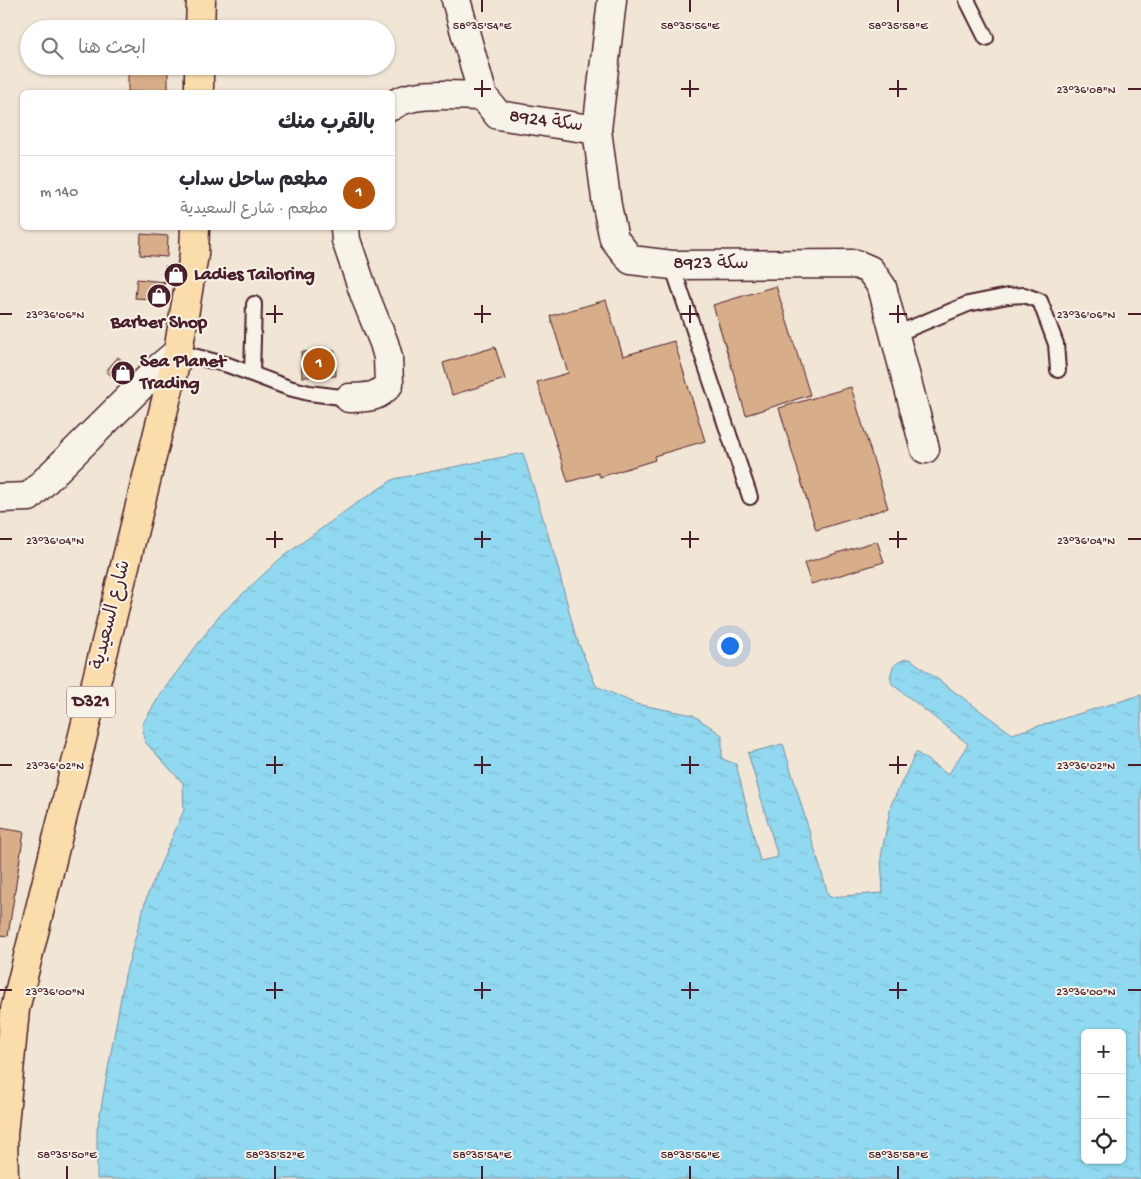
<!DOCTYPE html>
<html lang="ar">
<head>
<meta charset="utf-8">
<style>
	:root { --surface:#fff; --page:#f2f2f3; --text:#2b2b33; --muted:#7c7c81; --line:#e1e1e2; --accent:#b45309 }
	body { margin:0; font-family:"Gochi Hand","Playpen Sans Arabic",sans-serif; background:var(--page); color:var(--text); direction:rtl }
	.controls { position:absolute; right:15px; bottom:15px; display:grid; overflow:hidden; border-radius:8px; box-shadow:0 1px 4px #0004 }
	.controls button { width:45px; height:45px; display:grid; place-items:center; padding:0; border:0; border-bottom:1px solid var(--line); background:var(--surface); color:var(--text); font:25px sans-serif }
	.you { position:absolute; left:729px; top:645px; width:18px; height:18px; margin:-12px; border:4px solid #fff; border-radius:50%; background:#1a73e8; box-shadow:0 0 0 8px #1a73e833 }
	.badge { display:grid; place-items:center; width:32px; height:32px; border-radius:50%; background:var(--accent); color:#fff; font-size:16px; font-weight:700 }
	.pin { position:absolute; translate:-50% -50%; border:2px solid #fff; box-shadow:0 1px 5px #0006 }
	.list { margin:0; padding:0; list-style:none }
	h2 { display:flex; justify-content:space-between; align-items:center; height:65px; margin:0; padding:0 20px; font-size:21px }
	h2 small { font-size:16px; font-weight:400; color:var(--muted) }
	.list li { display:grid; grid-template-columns:32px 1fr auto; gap:15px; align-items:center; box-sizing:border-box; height:75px; padding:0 20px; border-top:1px solid var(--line) }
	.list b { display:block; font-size:19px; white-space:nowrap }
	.list p { margin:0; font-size:16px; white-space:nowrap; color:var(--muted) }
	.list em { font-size:16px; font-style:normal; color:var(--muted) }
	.icon { flex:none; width:28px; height:28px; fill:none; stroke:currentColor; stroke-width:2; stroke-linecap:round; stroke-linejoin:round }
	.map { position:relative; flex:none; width:1141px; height:1179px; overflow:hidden; direction:ltr }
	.search { position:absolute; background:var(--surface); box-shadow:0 1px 4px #0004; left:20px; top:20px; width:375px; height:55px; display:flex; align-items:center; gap:12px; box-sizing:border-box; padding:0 18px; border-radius:28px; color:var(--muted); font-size:19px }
	.panel { position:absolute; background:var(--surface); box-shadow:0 1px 4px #0004; left:20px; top:90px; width:375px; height:140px; border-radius:8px; direction:rtl }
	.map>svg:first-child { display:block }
</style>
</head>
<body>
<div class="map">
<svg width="1141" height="1179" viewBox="0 0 1141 1179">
	<defs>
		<pattern id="water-ripples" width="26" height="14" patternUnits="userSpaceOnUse" patternTransform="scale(1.25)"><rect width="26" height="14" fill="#90d9f1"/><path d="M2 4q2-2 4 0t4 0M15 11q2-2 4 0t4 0" fill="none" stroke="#7ebacf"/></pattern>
	</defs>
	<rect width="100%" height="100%" fill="#f1e5d5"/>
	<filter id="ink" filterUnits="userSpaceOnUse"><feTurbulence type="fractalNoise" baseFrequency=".02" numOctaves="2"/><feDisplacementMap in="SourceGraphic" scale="10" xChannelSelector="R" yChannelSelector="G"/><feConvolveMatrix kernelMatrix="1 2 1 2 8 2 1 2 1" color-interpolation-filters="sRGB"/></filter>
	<g filter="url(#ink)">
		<path fill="url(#water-ripples)" stroke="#748fa2" fill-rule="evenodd" d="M523 453 557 564 575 634 596 686 636 704 693 715 722 735V759L736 764 760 861 778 857 748 753 783 744 829 897 883 893 881 857 891 805 916 752 948 775 968 744 892 684C887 671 896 659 910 659L1012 734 1141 695V1179H97V1130L125 975 147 896 184 810 183 783 145 742 142 725 162 692 218 617 281 558 351 507 394 479ZM1085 1033H1122V1160H1085Z"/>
		<g fill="#d8ad89" stroke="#4a1f2b">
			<rect x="128" y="66" width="40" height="26"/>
			<polygon points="141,234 168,236 167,257 140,255"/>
			<polygon points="165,266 189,267 187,283 164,282"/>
			<polygon points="137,279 164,282 162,300 135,298"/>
			<polygon points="776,286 810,395 746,415 713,305"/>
			<polygon points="606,300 623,356 674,341 705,441 654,456 655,460 600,477 598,473 568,482 537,382 568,373 550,316"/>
			<polygon points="495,347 505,379 452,395 443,363"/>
			<polygon points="335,351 336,376 302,377 301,352"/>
			<polygon points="118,357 140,376 128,390 106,371"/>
			<polygon points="851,387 888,508 816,530 779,408"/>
			<polygon points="877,541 884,562 811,584 804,563"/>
			<polygon points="0,828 24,832 8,936 0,935"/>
		</g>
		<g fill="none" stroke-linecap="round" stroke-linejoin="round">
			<defs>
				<g id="service">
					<polyline points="967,0 986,38"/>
					<polyline points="672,265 750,497"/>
					<polyline points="894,335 968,304 1008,296 1024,295 1040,301 1056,344 1058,370"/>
					<polyline points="178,352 228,365 289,388 309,393 349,398"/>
					<polyline points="252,373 254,304"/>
				</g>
				<g id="minor">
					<polyline points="456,0 483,96 498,115 597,130"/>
					<polyline points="612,0 597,130 607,206 614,239 631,260 672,265 856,264 870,270 882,287 925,449"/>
					<path d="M392 106C412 90 458 96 483 96"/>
					<path d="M345 228 346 240 365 296 384 343 388 357 389 384C377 399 367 397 349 398"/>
					<polyline points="0,498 29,497 159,368 178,352"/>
				</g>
				<g id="primary">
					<polyline points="200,29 201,0"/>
					<polyline points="199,92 199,66"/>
					<polyline points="4,1179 3,1135 15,1009 178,352 194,254 195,228"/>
				</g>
			</defs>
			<use href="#service" stroke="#4a1f2b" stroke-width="18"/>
			<use href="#minor" stroke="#4a1f2b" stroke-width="31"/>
			<use href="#primary" stroke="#4a1f2b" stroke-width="31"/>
			<use href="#service" stroke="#f7f3e8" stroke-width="14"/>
			<use href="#minor" stroke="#f7f3e8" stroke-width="28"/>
			<use href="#primary" stroke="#faddab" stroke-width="28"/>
		</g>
	</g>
	<path fill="none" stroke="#4a1f2b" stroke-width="2" d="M482 0V12M690 0V12M898 0V12M482 80V97M690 80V97M898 80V97M474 89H491M681 89H699M889 89H907M1128 89H1141M275 305V323M482 305V323M690 305V323M898 305V323M0 314H12M266 314H283M474 314H491M681 314H699M889 314H907M1128 314H1141M275 531V548M482 531V548M690 531V548M898 531V548M0 539H12M266 539H283M474 539H491M681 539H699M889 539H907M1128 539H1141M275 756V774M482 756V774M690 756V774M898 756V774M0 765H12M266 765H283M474 765H491M681 765H699M889 765H907M1128 765H1141M275 982V999M482 982V999M690 982V999M898 982V999M0 990H12M266 990H283M474 990H491M681 990H699M889 990H907M1128 990H1141M67 1166V1179M275 1166V1179M482 1166V1179M690 1166V1179M898 1166V1179"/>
	<defs>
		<symbol id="shop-disc" viewBox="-11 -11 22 22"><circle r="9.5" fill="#4a1f2b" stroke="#f7f3e8"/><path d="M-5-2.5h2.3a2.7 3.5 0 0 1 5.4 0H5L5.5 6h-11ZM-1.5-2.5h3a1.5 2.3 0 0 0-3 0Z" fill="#fff"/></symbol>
	</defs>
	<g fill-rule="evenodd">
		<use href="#shop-disc" x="162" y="261" width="28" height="28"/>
		<use href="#shop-disc" x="145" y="282" width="28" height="28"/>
		<use href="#shop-disc" x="109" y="359" width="28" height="28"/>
	</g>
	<g text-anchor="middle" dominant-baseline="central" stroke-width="4" stroke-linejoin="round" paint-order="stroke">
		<rect fill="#f7f3e8" stroke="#7e5f64" stroke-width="1" x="67" y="686.5" width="48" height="31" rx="4"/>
		<g font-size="18" font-weight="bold" fill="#4a1f2b">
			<text x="91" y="702">D321</text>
		</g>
		<g font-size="19" fill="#4a1f2b" stroke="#f7f3e8">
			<text transform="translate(546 122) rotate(8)">سكة 8924</text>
			<text x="711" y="264">سكة 8923</text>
			<text transform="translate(112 615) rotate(-76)">شارع السعيدية</text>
		</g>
		<g font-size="19" font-weight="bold" fill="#4a1f2b" stroke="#f7f3e8" text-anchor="start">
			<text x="194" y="275">Ladies Tailoring</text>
			<text x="159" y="323" text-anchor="middle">Barber Shop</text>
			<text x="140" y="362">Sea Planet<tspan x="140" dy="22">Trading</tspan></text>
		</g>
	</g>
	<g font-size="12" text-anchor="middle" fill="#4a1f2b" stroke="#f7f3e8" stroke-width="4" stroke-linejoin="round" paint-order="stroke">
		<text x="482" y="29">58°35'54"E</text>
		<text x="690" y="29">58°35'56"E</text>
		<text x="898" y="29">58°35'58"E</text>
		<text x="1086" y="93">23°36'08"N</text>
		<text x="55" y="318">23°36'06"N</text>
		<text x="1086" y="318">23°36'06"N</text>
		<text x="55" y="544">23°36'04"N</text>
		<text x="1086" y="544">23°36'04"N</text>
		<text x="55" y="769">23°36'02"N</text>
		<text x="1086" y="769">23°36'02"N</text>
		<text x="55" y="995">23°36'00"N</text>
		<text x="1086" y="995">23°36'00"N</text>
		<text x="67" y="1158">58°35'50"E</text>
		<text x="275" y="1158">58°35'52"E</text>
		<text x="482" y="1158">58°35'54"E</text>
		<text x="690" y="1158">58°35'56"E</text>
		<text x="898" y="1158">58°35'58"E</text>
	</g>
</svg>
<div class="controls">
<button>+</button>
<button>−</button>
<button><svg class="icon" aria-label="locate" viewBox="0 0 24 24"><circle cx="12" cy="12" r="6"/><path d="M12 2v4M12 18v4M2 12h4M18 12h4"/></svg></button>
</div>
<div class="you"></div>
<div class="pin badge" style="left:319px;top:364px">1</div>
<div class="search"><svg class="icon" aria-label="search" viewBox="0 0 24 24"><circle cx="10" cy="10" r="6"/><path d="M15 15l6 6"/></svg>ابحث هنا</div>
<section class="panel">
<h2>بالقرب منك<small></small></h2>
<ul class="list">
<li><span class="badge">1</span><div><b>مطعم ساحل سداب</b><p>مطعم · شارع السعيدية</p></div><em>140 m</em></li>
</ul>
</section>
</div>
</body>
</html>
